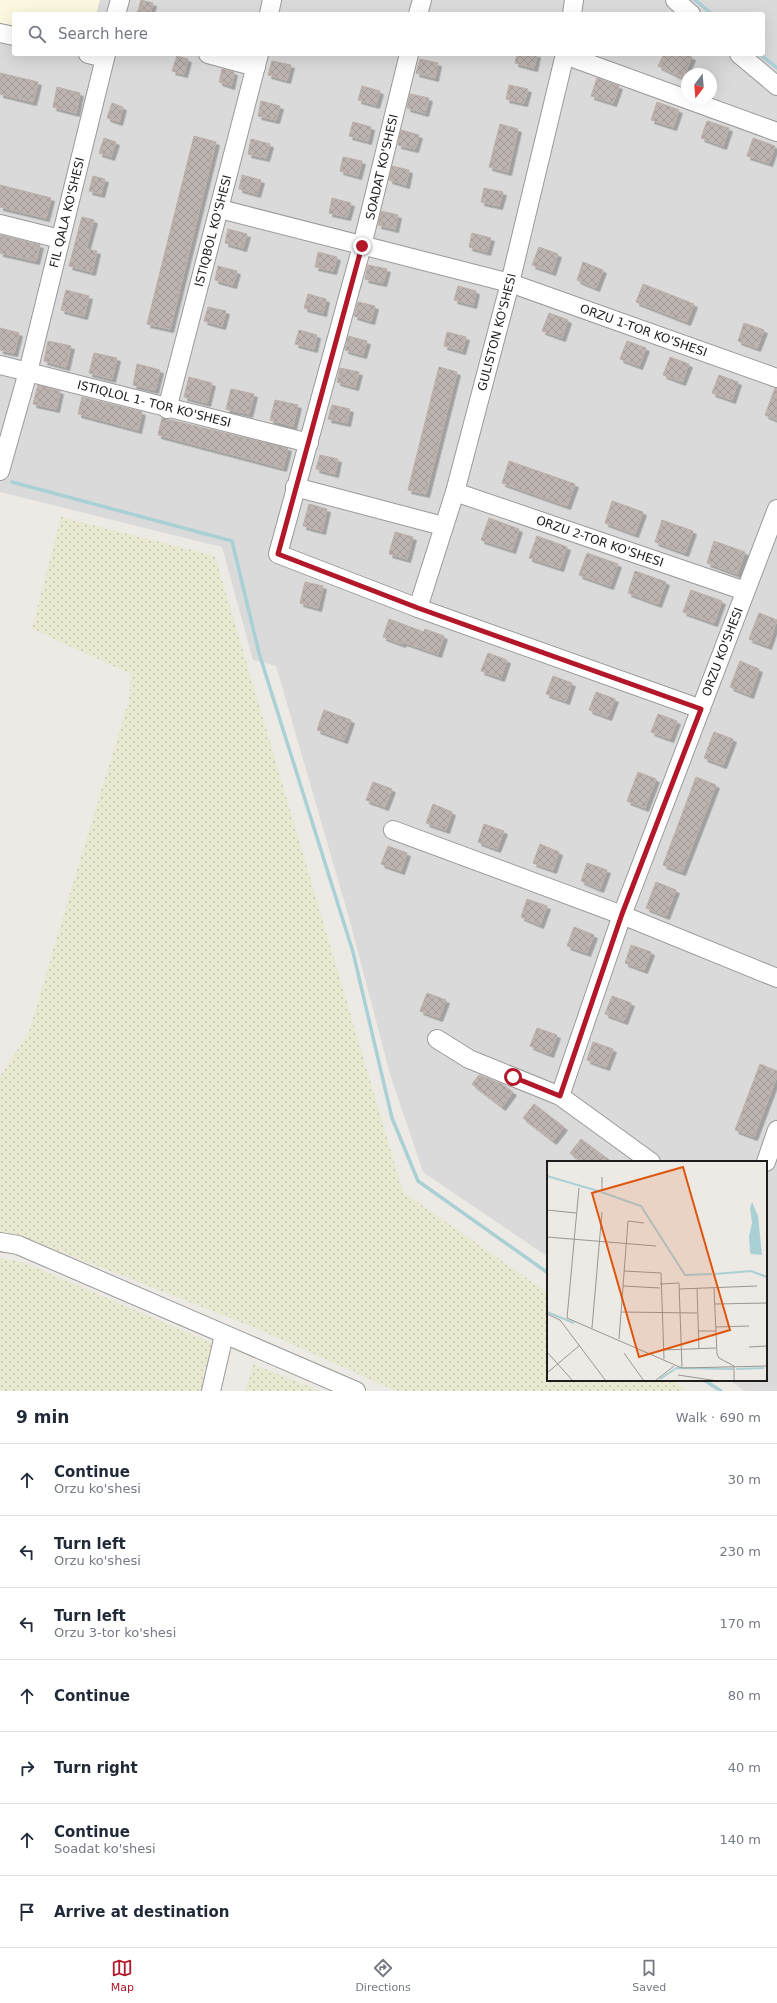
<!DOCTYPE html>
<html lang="en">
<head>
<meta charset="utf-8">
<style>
	:root { --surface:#fff; --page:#f2f2f3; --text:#1f2937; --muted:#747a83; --line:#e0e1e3; --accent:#b21829 }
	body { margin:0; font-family:"DejaVu Sans",sans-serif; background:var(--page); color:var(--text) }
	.compass { position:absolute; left:681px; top:68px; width:36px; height:36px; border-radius:50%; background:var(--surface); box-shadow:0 4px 16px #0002; rotate:196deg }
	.stop { position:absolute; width:12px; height:12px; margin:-9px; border:3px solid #b21829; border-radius:50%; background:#fff }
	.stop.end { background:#b21829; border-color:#fff; box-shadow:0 1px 4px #0008 }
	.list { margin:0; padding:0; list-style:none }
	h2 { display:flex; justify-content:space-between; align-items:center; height:52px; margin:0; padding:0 16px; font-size:17px }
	h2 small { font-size:13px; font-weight:400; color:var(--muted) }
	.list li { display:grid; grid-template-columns:26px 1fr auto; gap:12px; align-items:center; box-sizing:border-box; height:72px; padding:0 16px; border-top:1px solid var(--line) }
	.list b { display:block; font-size:15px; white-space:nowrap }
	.list p { margin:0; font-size:13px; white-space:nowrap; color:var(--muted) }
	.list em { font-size:13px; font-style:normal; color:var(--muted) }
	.icon { flex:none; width:22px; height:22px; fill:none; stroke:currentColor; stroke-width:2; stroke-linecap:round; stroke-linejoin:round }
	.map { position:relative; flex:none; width:777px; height:1391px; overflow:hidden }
	.search { position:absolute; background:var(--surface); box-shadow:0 4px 16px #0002; left:12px; right:12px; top:12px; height:44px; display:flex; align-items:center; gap:10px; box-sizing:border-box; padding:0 14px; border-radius:4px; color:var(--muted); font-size:15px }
	.sheet { height:556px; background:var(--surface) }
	nav { display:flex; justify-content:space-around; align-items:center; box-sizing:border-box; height:56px; border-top:1px solid var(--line); background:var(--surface); font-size:11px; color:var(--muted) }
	nav a { display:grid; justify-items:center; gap:2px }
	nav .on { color:var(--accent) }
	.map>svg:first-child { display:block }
</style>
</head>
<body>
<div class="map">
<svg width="777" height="1391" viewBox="0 0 777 1391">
	<defs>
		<pattern id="farmland-dots" width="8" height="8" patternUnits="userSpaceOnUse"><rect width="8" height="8" fill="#e9e8d1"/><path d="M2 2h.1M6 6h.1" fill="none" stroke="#c7c7b3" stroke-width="1.8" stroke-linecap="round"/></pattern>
		<pattern id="building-cross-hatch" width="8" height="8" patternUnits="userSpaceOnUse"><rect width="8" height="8" fill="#bdb4b1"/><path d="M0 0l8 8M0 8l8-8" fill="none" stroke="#a29a98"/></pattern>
		<filter id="shadow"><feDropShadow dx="3.5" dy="3.5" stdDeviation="0" flood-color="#0004"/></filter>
	</defs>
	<rect width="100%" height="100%" fill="#ede9e4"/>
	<path fill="#dbdada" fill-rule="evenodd" d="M0 0H777V1391H745L729 1380H766V1162H548V1257L423 1172 390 1074 349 918 276 666 253 660 222 547 0 492ZM14 14H763V54H14ZM687 74H711V98H687Z"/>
	<polygon fill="#fbf8df" points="0,0 100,0 96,14 14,14 14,27 0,24"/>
	<g fill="url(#farmland-dots)">
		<polygon points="61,517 215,556 403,1192 548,1293 548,1380 672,1380 685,1389 685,1391 396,1391 256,1328 34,1241 0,1233 0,1076 29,1032 74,880 129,700 131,674 32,629"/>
		<polygon points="0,1258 25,1263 212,1343 201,1391 0,1391"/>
		<polygon points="253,1364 320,1391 246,1391"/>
	</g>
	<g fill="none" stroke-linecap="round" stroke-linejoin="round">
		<g stroke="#a9d0d5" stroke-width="3.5">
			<polyline points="695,0 712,14"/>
			<polyline points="760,54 777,68"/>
			<polyline points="12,482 232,541 259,653 353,952 392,1118 418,1181 548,1273"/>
			<polyline points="704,1380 721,1391"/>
		</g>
	</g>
	<g fill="url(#building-cross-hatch)" stroke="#bcafa8" filter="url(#shadow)">
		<polygon points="141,0 153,3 150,14 137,14"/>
		<polygon points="517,54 537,54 534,68 515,63"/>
		<polygon points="664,54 685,54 692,57 683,78 658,66"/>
		<polygon points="177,56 188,59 184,74 172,71"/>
		<polygon points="420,59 438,63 435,78 416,73"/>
		<polygon points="272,61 291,65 287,80 268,75"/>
		<polygon points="222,69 234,72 231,86 219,82"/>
		<polygon points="0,73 38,82 33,102 0,94"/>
		<polygon points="597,78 619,86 613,103 591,96"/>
		<polygon points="509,85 528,89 524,103 506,99"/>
		<polygon points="362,86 380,91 376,105 358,100"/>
		<polygon points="57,87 80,93 76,113 53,107"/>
		<polygon points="410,94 429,98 425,113 407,108"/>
		<polygon points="261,101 280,106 276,120 258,116"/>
		<polygon points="657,102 679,110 673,127 651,120"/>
		<polygon points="112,103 123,107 119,122 107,118"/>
		<polygon points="707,121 729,128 723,146 701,138"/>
		<polygon points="353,122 371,127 368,141 349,136"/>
		<polygon points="500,124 518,129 508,172 489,167"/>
		<polygon points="401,130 419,135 415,149 398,145"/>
		<polygon points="194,136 216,142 170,329 147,324"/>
		<polygon points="104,138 116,142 111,157 99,153"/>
		<polygon points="753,138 775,146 769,163 747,156"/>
		<polygon points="251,139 270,144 266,158 248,154"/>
		<polygon points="343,157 362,161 358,176 340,171"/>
		<polygon points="392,166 409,170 406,185 389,180"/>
		<polygon points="242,175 261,180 257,194 239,189"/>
		<polygon points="93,176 105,179 101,194 89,191"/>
		<polygon points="0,185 51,198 46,218 0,207"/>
		<polygon points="484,188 503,192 499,206 481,202"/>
		<polygon points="332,198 351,203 347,217 329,213"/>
		<polygon points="381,211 398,215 395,229 378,225"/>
		<polygon points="82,217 94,220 86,249 97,251 92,272 69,266"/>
		<polygon points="228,229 247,234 243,248 225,243"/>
		<polygon points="472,233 491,238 487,252 469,247"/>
		<polygon points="0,235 40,245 36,261 0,253"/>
		<polygon points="539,247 558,254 552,272 532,265"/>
		<polygon points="318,252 337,257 333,271 315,267"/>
		<polygon points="583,262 603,270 596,288 577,280"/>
		<polygon points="368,265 387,269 383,283 365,279"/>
		<polygon points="218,266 237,271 233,285 215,280"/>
		<polygon points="643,284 694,304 687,322 636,302"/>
		<polygon points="458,286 476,291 473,305 454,300"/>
		<polygon points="66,290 89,296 84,316 61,310"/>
		<polygon points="308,294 326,299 323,313 304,308"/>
		<polygon points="358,302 375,306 371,321 354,316"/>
		<polygon points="208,307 226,311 222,326 204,321"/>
		<polygon points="549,313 568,320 562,338 542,331"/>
		<polygon points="744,323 764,330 757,348 738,341"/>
		<polygon points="0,328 19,333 14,353 0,350"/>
		<polygon points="299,330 317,335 314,349 295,344"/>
		<polygon points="447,332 466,337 462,351 444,346"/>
		<polygon points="348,336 367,341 363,355 345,350"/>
		<polygon points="48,341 71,346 66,367 44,361"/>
		<polygon points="627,341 646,348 639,366 620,359"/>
		<polygon points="94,353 117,358 112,379 89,373"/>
		<polygon points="670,357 689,364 682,382 663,375"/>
		<polygon points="137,364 160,370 155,390 133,385"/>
		<polygon points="439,367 457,372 426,494 408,490"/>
		<polygon points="340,368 359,372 355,387 337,382"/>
		<polygon points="719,375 738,382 732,400 712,393"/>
		<polygon points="189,377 212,383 207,403 184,397"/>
		<polygon points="38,385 60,391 56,409 33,404"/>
		<polygon points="775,388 777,388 777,420 765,415"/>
		<polygon points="231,389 254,394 249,414 226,409"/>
		<polygon points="82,397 142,412 138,430 78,414"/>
		<polygon points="275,400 298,405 293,426 270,420"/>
		<polygon points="332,405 350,409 347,423 328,419"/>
		<polygon points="162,418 288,448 283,468 158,435"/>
		<polygon points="320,455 338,459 335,474 316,469"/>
		<polygon points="509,461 575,484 567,506 502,483"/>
		<polygon points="612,501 643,512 635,534 605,523"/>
		<polygon points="309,504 327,509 322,531 303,526"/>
		<polygon points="489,518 519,529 512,550 481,540"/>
		<polygon points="662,520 693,531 685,553 655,542"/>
		<polygon points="395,532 413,537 407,559 389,554"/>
		<polygon points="537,536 567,547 560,568 529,558"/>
		<polygon points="714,541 745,552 737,574 707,563"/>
		<polygon points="587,553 618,564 610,586 579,575"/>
		<polygon points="635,571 666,582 658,604 628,593"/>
		<polygon points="305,582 323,586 318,608 300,603"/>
		<polygon points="691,590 722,601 714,623 683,612"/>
		<polygon points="759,613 777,620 768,646 749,639"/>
		<polygon points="389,619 424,632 425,629 444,636 438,654 403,642 402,644 383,637"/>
		<polygon points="488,653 507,660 501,678 481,671"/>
		<polygon points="740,661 759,669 750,695 730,687"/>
		<polygon points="553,676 572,683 566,701 546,694"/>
		<polygon points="596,692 615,699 608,717 589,710"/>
		<polygon points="324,710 351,720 344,740 317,730"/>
		<polygon points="658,714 677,721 670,739 651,732"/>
		<polygon points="714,732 733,739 723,765 704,758"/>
		<polygon points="638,772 656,779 645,808 627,801"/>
		<polygon points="696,777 716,785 682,872 663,865"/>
		<polygon points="373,782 392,789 385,807 366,800"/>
		<polygon points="433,804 452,812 446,830 426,823"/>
		<polygon points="484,824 504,831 497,849 478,842"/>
		<polygon points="540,844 559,852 553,870 533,863"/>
		<polygon points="388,846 407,853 401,871 381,864"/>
		<polygon points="587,863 607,870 600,889 581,881"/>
		<polygon points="656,882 676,890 666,916 646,908"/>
		<polygon points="527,899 547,906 540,925 521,917"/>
		<polygon points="574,927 594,935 587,953 567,946"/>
		<polygon points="631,945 651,952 644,970 625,963"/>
		<polygon points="427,993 446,1000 439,1018 420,1011"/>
		<polygon points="612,996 631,1003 624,1021 605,1014"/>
		<polygon points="537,1028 557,1035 550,1054 530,1046"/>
		<polygon points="593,1042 613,1049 606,1067 587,1060"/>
		<polygon points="760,1064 777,1071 777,1076 754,1137 735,1130"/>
		<polygon points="479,1075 502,1084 513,1092 502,1107 472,1084"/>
		<polygon points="534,1104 564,1127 553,1141 523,1118"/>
		<polygon points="581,1139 612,1162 582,1162 570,1153"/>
	</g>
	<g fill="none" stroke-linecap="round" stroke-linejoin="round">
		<defs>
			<g id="minor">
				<polyline points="675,0 691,14"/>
				<polyline points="116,14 120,0"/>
				<polyline points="269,14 272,0"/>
				<polyline points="418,14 422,0"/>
				<polyline points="572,14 574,0"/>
				<polyline points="0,33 14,36"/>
				<polyline points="88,54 105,58"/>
				<polyline points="208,54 256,67"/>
				<polyline points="409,54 362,246 278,554 418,608 701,709"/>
				<polyline points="739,54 777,86"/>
				<polyline points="565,55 777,132"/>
				<path id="s1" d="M220 209 510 283 777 378"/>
				<polyline points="0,224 60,239"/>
				<path id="s2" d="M0 365 309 443"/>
				<path id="s3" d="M167 409 259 54"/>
				<path id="s4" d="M0 471 28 372 106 54"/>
				<polyline points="295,487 443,526"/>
				<path id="s5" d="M455 492 745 591"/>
				<path id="s6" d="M418 608 455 492 510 283 565 54"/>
				<polyline points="393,830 622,915 777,978"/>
				<path id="s7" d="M437 1039 469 1059 560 1096 622 915 777 509"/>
				<polyline points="560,1096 651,1162"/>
				<polyline points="766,1162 777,1130"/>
				<polyline points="0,1242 18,1245 356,1391"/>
				<polyline points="211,1391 224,1335"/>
			</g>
		</defs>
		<use href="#minor" stroke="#9a9a9a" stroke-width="20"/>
		<use href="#minor" stroke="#fff" stroke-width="18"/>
	</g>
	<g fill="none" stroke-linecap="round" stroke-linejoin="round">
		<polyline stroke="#b21829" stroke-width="5" points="362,246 278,554 418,608 701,709 622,914 560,1096 513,1077"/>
	</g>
	<g text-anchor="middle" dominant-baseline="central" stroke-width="3.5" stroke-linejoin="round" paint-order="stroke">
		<g font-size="12" fill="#1d1d1d" stroke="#fff">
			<text transform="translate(382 167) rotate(-77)">SOADAT KO'SHESI</text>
			<text stroke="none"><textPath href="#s4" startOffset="267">FIL QALA KO'SHESI</textPath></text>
			<text stroke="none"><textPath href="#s3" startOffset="184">ISTIQBOL KO'SHESI</textPath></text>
			<text stroke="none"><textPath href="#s1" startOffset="441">ORZU 1-TOR KO'SHESI</textPath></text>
			<text stroke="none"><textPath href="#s6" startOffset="287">GULISTON KO'SHESI</textPath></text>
			<text stroke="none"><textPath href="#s2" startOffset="159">ISTIQLOL 1- TOR KO'SHESI</textPath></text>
			<text stroke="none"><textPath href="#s5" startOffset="153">ORZU 2-TOR KO'SHESI</textPath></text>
			<text stroke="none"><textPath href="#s7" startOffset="609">ORZU KO'SHESI</textPath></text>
		</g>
	</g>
	<g transform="translate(547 1161)">
		<rect width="220" height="220" fill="#ede9e4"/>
		<path d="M205 41 211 55 215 94 204 93 203 91 202 75 205 62 203 47Z" fill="#a9d0d5"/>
		<path fill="none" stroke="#a9d0d5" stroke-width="2" d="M0 15 51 30M54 31 94 45 138 114 165 113M168 113 204 110 220 116M0 151 27 162M128 207 186 208M189 208 217 207M113 218 128 208"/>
		<path fill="none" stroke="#9a9794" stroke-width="1" d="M32 27 20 157 135 207 220 205M53 30 55 28V16M0 49 29 52M0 76 109 85M77 110 114 112 117 198M113 123 132 122 135 207M76 125 113 127M150 127 152 188M167 127 170 193 172 197 187 205V220M132 128 210 125M168 143 220 142M74 151 150 152M0 153 13 159 59 220M169 166 202 165M45 167 55 51M151 170H169M72 178 81 60 97 62M202 186 220 185M116 189 169 187M0 191 26 220M77 192 97 220M0 212 33 184M131 214 171 220M108 220 127 205"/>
		<path fill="#de560d" fill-opacity="0.15" stroke="#de560d" stroke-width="2" d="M136 6 183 169 92 196 45 32Z"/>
		<rect width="220" height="220" fill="none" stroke="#1d1d1d" stroke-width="2"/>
	</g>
</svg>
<svg class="compass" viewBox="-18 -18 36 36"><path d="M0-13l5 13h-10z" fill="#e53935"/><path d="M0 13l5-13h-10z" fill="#747a83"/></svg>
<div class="stop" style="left:513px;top:1077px"></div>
<div class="stop end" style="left:362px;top:246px"></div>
<div class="search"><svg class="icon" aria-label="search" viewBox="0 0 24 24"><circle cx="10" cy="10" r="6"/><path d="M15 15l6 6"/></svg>Search here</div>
</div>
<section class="sheet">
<h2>9 min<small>Walk · 690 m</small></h2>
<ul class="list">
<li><svg class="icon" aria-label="ahead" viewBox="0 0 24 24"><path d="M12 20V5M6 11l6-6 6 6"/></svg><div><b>Continue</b><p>Orzu ko'shesi</p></div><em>30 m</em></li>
<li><svg class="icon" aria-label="left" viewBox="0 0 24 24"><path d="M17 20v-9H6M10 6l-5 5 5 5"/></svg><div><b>Turn left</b><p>Orzu ko'shesi</p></div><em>230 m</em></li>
<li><svg class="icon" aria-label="left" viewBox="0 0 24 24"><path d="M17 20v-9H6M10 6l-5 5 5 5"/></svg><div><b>Turn left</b><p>Orzu 3-tor ko'shesi</p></div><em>170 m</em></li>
<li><svg class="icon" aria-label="ahead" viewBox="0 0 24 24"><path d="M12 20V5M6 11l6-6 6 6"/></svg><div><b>Continue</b></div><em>80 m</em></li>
<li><svg class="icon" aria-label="right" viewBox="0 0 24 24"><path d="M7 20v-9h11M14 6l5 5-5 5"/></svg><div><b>Turn right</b></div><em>40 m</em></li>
<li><svg class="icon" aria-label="ahead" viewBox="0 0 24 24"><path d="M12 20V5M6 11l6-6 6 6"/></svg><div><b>Continue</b><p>Soadat ko'shesi</p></div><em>140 m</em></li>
<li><svg class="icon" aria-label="arrive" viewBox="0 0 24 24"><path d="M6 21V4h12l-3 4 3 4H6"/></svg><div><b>Arrive at destination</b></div></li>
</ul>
</section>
<nav>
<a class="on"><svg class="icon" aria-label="map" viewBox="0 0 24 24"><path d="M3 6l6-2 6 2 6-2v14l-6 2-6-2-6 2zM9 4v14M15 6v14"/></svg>Map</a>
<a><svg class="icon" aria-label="directions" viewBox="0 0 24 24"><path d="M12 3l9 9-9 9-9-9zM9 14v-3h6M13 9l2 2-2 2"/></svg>Directions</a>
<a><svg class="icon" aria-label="saved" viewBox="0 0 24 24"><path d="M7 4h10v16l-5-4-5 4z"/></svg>Saved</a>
</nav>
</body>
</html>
